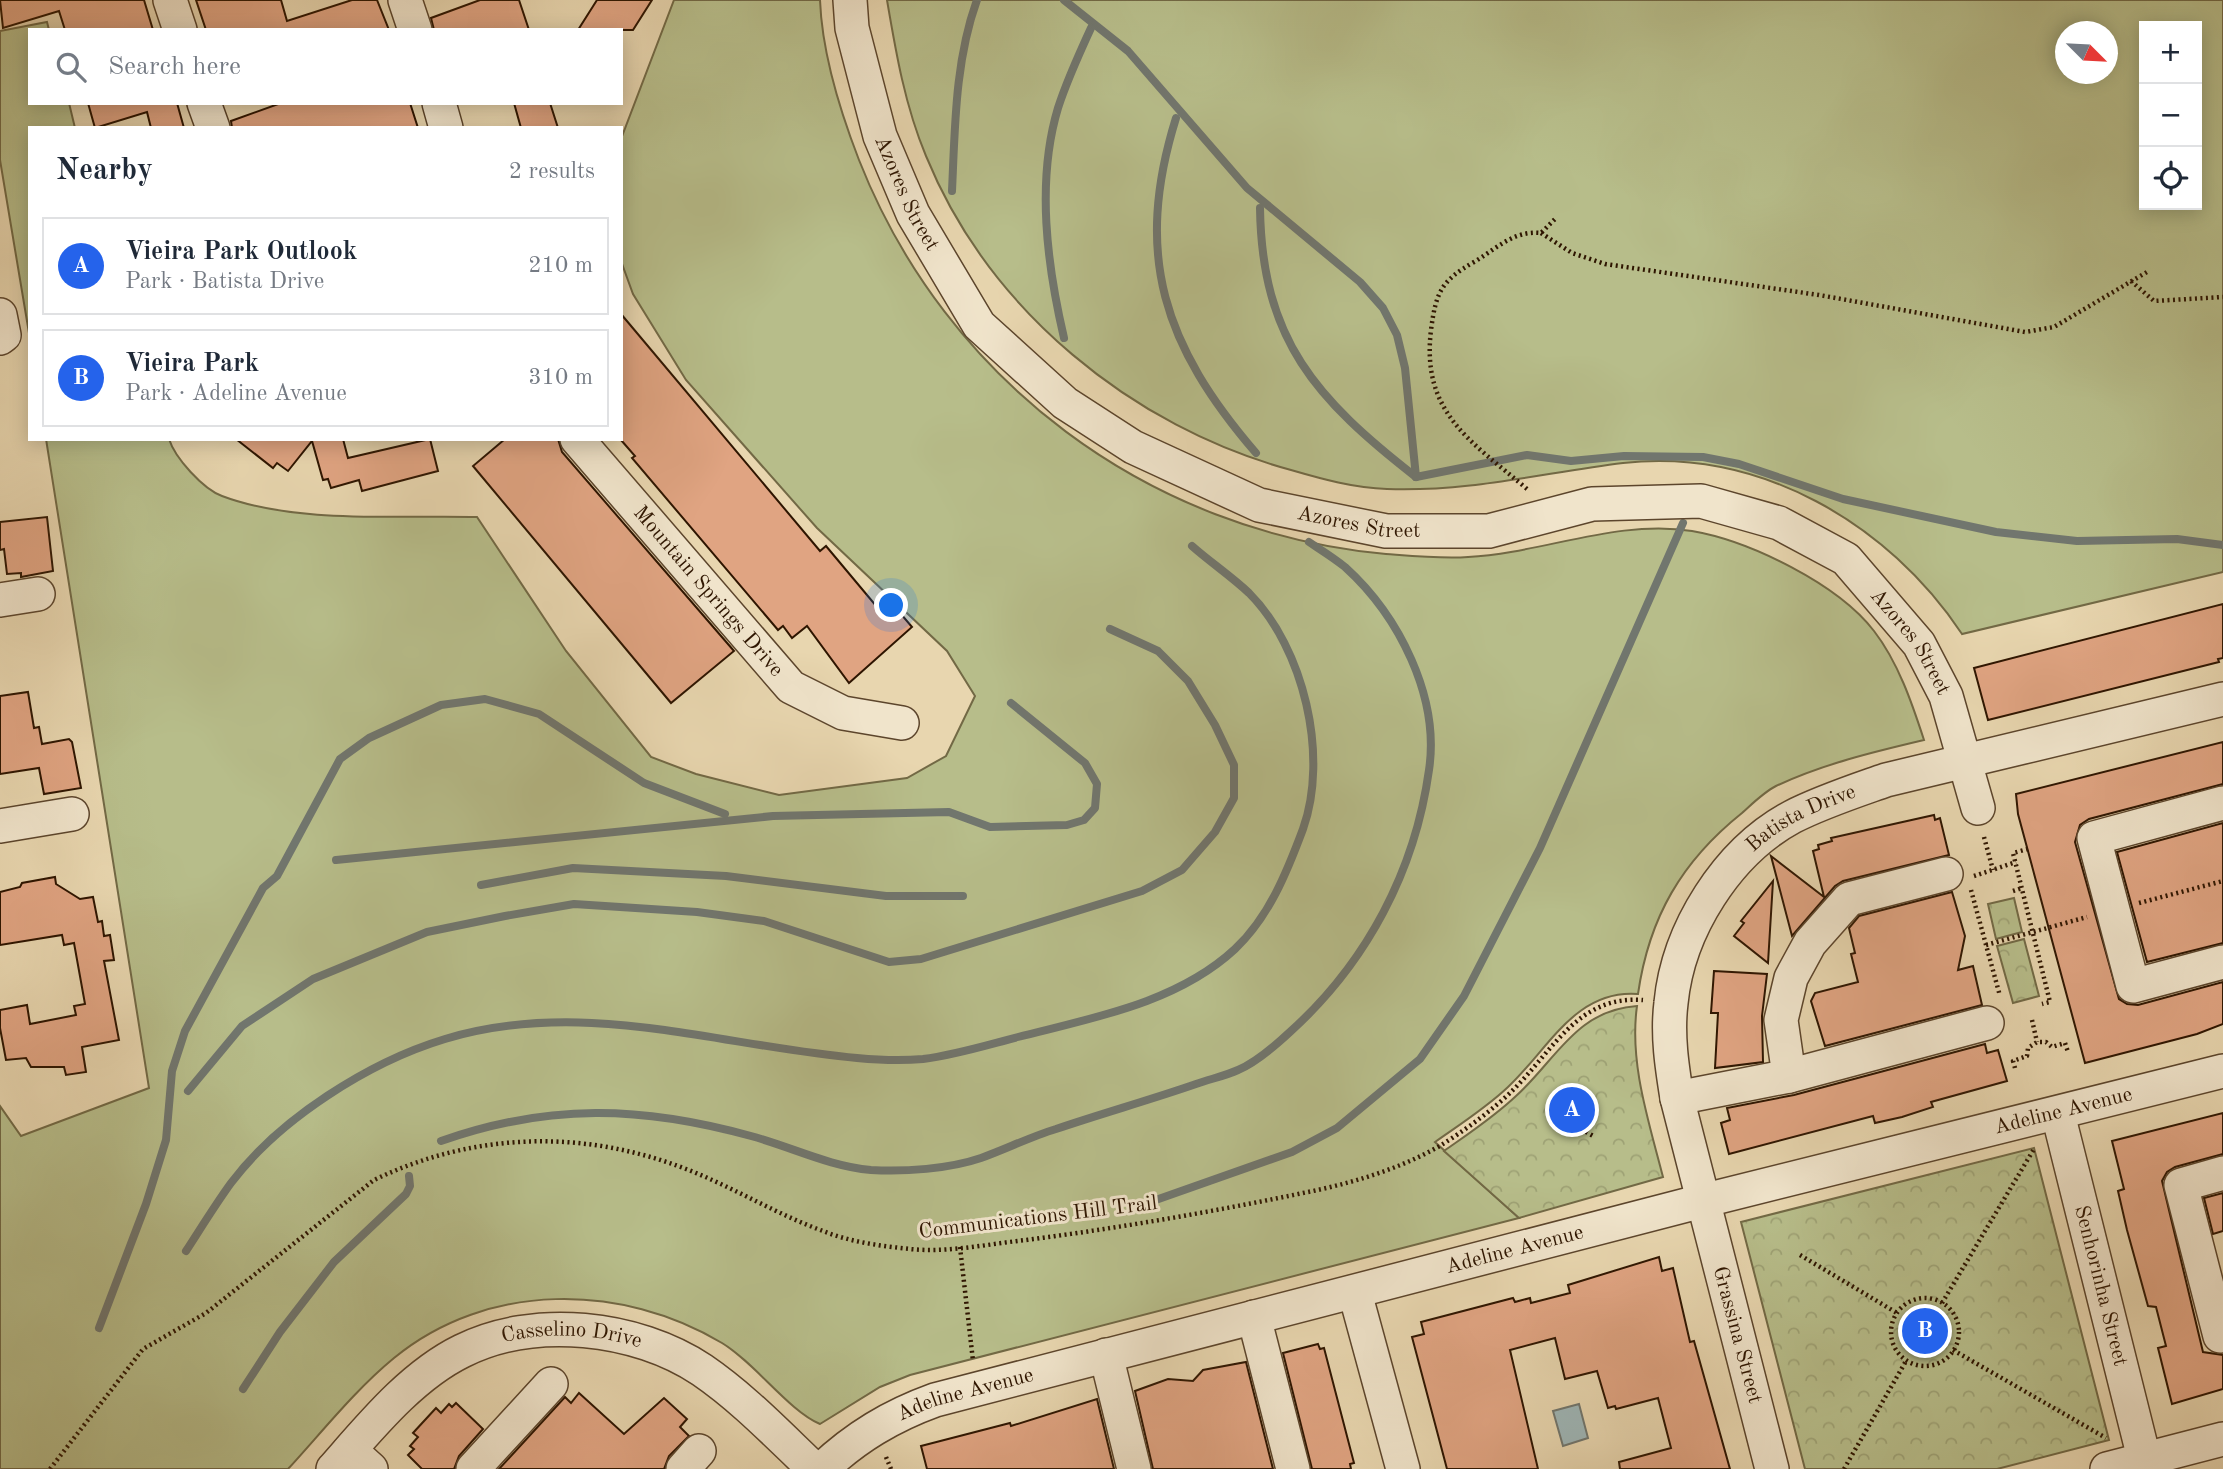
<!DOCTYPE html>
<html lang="en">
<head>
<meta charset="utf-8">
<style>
	:root { --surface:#fff; --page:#f2f2f3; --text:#1f2937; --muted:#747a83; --line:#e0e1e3; --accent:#2563eb }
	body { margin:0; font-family:"Old Standard TT",serif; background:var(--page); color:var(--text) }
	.controls { position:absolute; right:21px; top:21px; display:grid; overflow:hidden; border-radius:0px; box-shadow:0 4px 18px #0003 }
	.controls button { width:63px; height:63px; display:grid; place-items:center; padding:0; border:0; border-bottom:2px solid var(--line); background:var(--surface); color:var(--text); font:35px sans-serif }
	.compass { position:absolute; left:2055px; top:21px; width:63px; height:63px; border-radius:50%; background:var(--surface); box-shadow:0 4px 18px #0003; rotate:114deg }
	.you { position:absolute; left:892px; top:606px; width:24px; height:24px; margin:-18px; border:5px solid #fff; border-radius:50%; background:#1a73e8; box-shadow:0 0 0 10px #1a73e833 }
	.badge { display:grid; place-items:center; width:46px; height:46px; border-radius:50%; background:var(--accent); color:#fff; font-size:23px; font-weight:700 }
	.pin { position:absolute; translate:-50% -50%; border:4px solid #fff; box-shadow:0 2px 7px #0006 }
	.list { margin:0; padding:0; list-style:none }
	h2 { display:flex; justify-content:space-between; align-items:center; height:91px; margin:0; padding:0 28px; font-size:30px }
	h2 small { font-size:23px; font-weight:400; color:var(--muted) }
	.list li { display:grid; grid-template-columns:46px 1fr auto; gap:21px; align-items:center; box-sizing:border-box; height:98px; margin:0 14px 14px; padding:0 14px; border:2px solid var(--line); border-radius:0px }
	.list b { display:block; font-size:26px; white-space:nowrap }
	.list p { margin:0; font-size:23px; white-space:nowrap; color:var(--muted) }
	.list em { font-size:23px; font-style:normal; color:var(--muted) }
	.icon { flex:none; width:38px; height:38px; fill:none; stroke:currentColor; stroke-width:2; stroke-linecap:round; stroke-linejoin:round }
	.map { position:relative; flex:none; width:2223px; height:1469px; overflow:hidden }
	.search { position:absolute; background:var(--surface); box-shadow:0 4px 18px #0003; left:28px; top:28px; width:595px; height:77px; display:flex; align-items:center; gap:18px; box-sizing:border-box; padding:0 24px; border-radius:0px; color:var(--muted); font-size:26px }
	.panel { position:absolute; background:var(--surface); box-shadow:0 4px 18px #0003; left:28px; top:126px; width:595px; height:315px; border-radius:0px }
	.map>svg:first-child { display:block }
</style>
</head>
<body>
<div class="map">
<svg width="2223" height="1469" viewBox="0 0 2223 1469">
	<defs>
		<pattern id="park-crowns" width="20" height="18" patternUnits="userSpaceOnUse" patternTransform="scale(1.75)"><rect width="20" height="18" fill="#b7bd8a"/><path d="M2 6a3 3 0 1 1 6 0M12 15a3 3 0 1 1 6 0" fill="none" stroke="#9ea275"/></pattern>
	</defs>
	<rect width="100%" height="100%" fill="#e8d6af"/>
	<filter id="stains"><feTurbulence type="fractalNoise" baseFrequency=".00286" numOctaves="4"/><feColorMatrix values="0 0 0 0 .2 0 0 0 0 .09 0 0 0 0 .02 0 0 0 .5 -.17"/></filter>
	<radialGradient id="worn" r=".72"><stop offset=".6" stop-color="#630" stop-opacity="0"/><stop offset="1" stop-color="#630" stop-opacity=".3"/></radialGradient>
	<g fill="#b7bd8a" stroke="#726945" stroke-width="2" fill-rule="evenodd">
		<path d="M674 0H820C822 53 840 111 859 160 946 381 1148 532 1386 554 1412 556 1442 559 1468 557 1543 553 1617 519 1692 531 1750 541 1838 584 1874 631 1898 662 1912 703 1924 740 1873 752 1823 764 1776 786 1764 792 1752 804 1742 813 1682 861 1649 917 1638 994 1575 989 1548 1050 1508 1087 1486 1108 1459 1125 1435 1142L1519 1218 910 1375 880 1387 820 1424C789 1411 755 1363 722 1343 622 1283 488 1281 394 1358 355 1390 322 1432 288 1469H0V1106L21 1136 149 1088 46 439H169C175 458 203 489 222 496 296 524 398 515 477 517L566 651 651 757 696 774 779 795 907 778 946 756 975 696 947 651 817 528 686 380 633 294 621 261V139Z"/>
		<path d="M887 0H2223V572L1962 634C1888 523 1760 448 1623 463 1542 473 1469 492 1387 489 1354 488 1322 479 1291 470 1132 427 989 310 926 156 905 106 896 53 887 0ZM2144 26H2197V205H2144ZM2066 32H2108V74H2066Z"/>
		<polygon points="47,22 49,30 30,30 30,103 69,103 75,128 30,128 30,339 0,160 0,31"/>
	</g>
	<g fill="url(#park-crowns)" stroke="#726945" stroke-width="2">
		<polygon points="2014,898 2022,932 1996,939 1988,904"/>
		<polygon points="2024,939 2039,996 2013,1003 1997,946"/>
		<path d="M1637 1006C1629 1063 1649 1122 1663 1177L1519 1218 1444 1151C1468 1134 1494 1117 1516 1096 1556 1060 1576 1010 1637 1006Z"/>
		<polygon points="2034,1148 2109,1440 1997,1469 1805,1469 1741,1222"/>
	</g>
	<polygon fill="#9eb6b7" stroke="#71766e" stroke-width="2" points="1579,1404 1588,1438 1563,1446 1553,1411"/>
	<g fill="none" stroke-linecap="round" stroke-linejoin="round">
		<g stroke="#71766e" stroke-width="8">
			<polyline points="1064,0 1128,51 1247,188 1360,282 1383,308 1397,335 1405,368 1416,477"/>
			<path d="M1176 118C1133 256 1164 346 1256 453"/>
			<path d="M952 191C955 127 955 61 977 0"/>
			<path d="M1260 208C1262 340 1316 399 1416 477"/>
			<path d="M1064 338C1047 265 1036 181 1058 108 1067 80 1079 54 1091 28"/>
			<polyline points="1416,477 1527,455 1571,461 1624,456 1703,457 1739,464 1843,499 1996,532 2077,541 2177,539 2223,545"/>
			<polyline points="336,860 773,816 949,812 990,827 1067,825 1084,820 1095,808 1097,784 1085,763 1011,703"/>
			<polyline points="481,885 573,868 726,876 886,896 963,896"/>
			<polyline points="188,1091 242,1026 313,979 427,932 505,916 574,904 697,912 764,921 889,962 921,959 1142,891 1182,870 1215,832 1234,798 1234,765 1215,725 1188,681 1158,651 1110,629"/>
			<path d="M441 1141C549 1103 642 1106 751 1136 792 1147 828 1166 871 1170 904 1172 949 1169 981 1158 1006 1149 1030 1137 1056 1129 1103 1113 1150 1100 1196 1084 1210 1079 1225 1076 1238 1070 1257 1062 1276 1045 1291 1031 1367 962 1415 871 1429 770 1440 697 1399 616 1345 567 1334 558 1321 550 1309 542"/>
			<polyline points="1133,1208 1292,1152 1337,1128 1420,1059 1464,996 1540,848 1683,523"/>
			<path d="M186 1251C201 1228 215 1205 231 1183 279 1119 369 1062 445 1039 584 997 719 1046 857 1058 878 1060 902 1061 923 1059 955 1055 987 1045 1018 1037 1092 1018 1177 1003 1235 949 1269 917 1287 872 1303 829 1329 756 1304 648 1249 593 1231 576 1210 562 1192 546"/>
			<polyline points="99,1328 146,1204 166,1140 172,1071 185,1031 263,888 277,876 340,759 369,738 441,705 485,699 539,714 644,783 725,814"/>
			<polyline points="243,1389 280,1332 334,1262 406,1194 410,1186 409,1176"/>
		</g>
	</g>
	<g fill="#e0a482" stroke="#2e1500" stroke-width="2">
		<polygon points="0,0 144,0 153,30 65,30 59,11 3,28"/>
		<polygon points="196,0 281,0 287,21 352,0 377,0 389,30 206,30"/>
		<polygon points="480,0 519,0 529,30 434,30 431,18"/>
		<polygon points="597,0 652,0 633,30 578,30"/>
		<polygon points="88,103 177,103 184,128 151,128 147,112 95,128"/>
		<polygon points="281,103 410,103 418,128 232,128 231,121"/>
		<polygon points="514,103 550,103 558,128 521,128"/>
		<polygon points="621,314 820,551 826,546 877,607 886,599 890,601 912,627 849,683 807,626 792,638 783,626 778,630 632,458 635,456 621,440"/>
		<polygon points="236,439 343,439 348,458 430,439 438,471 362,491 359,480 331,488 328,479 323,480 312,441 288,471 277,463 273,468"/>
		<polygon points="505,439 558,439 562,452 734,651 671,703 473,466"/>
		<polygon points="47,517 53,571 21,577 21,573 7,574 4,549 0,550 0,522"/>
		<polygon points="2223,604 2223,658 2218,659 2219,662 1988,720 1974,668"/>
		<polygon points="28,692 34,728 39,727 42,744 69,739 72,742 81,788 44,794 39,768 0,774 0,696"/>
		<polygon points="2223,742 2223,784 2089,819 2080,825 2075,842 2119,999 2127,1004 2138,1005 2223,982 2223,1024 2197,1034 2085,1063 2018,814 2016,794"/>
		<polygon points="1934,815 1935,820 1940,818 1949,855 1843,881 1835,886 1792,936 1771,856 1824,897 1813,851 1819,849 1818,845 1832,841 1831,838"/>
		<polygon points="2223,823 2223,943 2147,962 2117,852"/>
		<polygon points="55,877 56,884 80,899 93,897 98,922 102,921 104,936 110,935 114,960 104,961 119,1040 82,1047 86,1072 66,1075 64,1067 31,1067 26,1058 6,1060 0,1028 0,1010 27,1005 30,1024 76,1015 74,1006 85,1004 74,943 64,945 62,935 0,945 0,892 20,887 22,883"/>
		<polygon points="1773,881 1768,963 1734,936 1744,923 1741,921"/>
		<polygon points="1952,892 1965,936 1958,970 1973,966 1982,1005 1825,1046 1811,1001 1815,993 1858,982 1851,954 1855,953 1849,928 1859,916"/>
		<polygon points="1714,971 1767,974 1762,1016 1763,1062 1715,1068 1718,1013 1711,1013"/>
		<polygon points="1985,1044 1987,1053 1998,1050 2007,1081 1931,1102 1933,1107 1902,1117 1875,1123 1873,1116 1729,1154 1721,1123 1730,1120 1727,1108 1794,1095"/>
		<polygon points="2223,1113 2223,1154 2175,1167 2167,1172 2162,1181 2203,1352 2223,1355 2223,1389 2172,1404 2158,1348 2166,1346 2156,1307 2148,1306 2127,1230 2118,1191 2124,1189 2112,1141"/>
		<polygon points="2223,1193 2223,1231 2213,1234 2204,1198"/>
		<polygon points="1659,1257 1662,1271 1673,1268 1690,1342 1694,1341 1730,1469 1620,1469 1619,1462 1671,1448 1658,1398 1616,1409 1615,1406 1608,1408 1597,1371 1565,1379 1555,1338 1510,1350 1538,1469 1447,1469 1412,1337 1424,1334 1421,1322 1513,1298 1515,1302 1530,1298 1531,1303 1570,1293 1568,1285"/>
		<polygon points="1318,1344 1320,1349 1324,1348 1354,1463 1350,1464 1351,1469 1312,1469 1283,1353"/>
		<polygon points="1246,1362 1273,1469 1153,1469 1135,1391 1168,1379 1193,1381 1203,1370"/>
		<polygon points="579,1393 624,1434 664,1398 687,1419 680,1427 689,1436 669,1456 664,1469 499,1469 565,1397 571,1403"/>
		<polygon points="1097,1399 1114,1469 927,1469 921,1446 1010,1423 1011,1426"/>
		<polygon points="456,1403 483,1429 459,1456 454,1469 422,1469 408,1455 414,1449 410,1446 418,1437 413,1433 436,1408 441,1413 449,1404 452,1407"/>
	</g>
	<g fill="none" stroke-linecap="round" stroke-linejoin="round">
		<defs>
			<g id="minor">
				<polyline points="170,0 180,30"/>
				<polyline points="405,0 415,30"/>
				<path id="s1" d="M850 0 852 28 880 136 913 214 979 325 1065 403 1133 447 1259 505 1386 531H1489L1592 504 1701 501 1779 523 1846 559 1919 644 1946 696 1978 808"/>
				<polyline points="204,103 213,128"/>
				<polyline points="439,103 446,128"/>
				<polyline points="0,315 4,335 0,338"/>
				<path id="s2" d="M577 439 791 687 843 713 902 723"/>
				<polyline points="0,600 38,594"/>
				<polyline points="2223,803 2094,838 2133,986 2223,962"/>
				<polyline points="0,826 72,814"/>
				<polyline points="1789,1076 1987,1023"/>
				<polyline points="1677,1098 1789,1076 1781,1020 1791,978 1810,943 1849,899 1946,874"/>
				<path id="s3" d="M2058 1114 2144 1458"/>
				<polyline points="2223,1173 2181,1185 2220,1336 2223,1335"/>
				<polyline points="1355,1293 1403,1469"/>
				<polyline points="1254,1317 1293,1469"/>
				<polyline points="1106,1355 1134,1469"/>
				<polyline points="350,1450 371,1469"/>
				<path id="s4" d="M333 1469C370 1427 411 1376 462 1351 534 1315 636 1326 702 1370 743 1398 778 1435 814 1469"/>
				<polyline points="473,1469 551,1384"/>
				<polyline points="683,1469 699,1451"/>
				<path id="s5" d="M822 1469C856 1437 891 1416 935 1400L1702 1201 2223 1071"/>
				<path id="s6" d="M1772 1469 1677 1098C1672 1067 1667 1035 1671 1003 1678 930 1727 852 1792 817 1821 802 1855 791 1886 780L2223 699"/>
				<polyline points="2107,1469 2223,1439"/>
			</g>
		</defs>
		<use href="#minor" stroke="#5c452c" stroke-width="36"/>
		<g stroke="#2e1500" stroke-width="4.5" stroke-dasharray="2 3.5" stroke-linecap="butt">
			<polyline points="1541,233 1572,253 1605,264 1819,295 2025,332 2054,327 2147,272"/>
			<polyline points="2131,281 2154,301 2223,297"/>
			<path d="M1527 489C1471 441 1421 413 1431 330 1436 292 1441 281 1474 262 1496 249 1514 230 1541 233L1556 218"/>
			<polyline points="1984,837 1993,870"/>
			<polyline points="2028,849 2013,853 2050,1002 2042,1004"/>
			<polyline points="1974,876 2016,862"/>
			<polyline points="1971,890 2000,996"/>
			<polyline points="2013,891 2022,888"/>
			<polyline points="2139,903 2223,881"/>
			<polyline points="1986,945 2087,917"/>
			<polyline points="2032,1020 2037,1042"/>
			<polyline points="2015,1068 2013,1061 2027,1056 2028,1048 2037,1042 2046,1042 2052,1047 2065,1043 2068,1052"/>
			<polyline points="1562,1118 1595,1137"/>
			<polyline points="960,1247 973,1361"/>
			<polyline points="1800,1255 1897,1313"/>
			<circle cx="1925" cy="1332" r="34"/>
			<polyline points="1942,1303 2034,1149"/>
			<polyline points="1953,1350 2106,1438"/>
			<polyline points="886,1457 891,1469"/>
			<path d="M50 1469 143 1349 206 1313 374 1180C474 1132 583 1129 686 1169 733 1187 776 1214 823 1231 850 1242 881 1246 910 1249 948 1253 988 1244 1026 1240 1119 1228 1211 1212 1303 1193 1349 1184 1397 1170 1438 1147 1464 1131 1493 1110 1514 1089 1554 1049 1579 995 1643 1000"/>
			<polyline points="1844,1469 1906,1361"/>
		</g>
		<use href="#minor" stroke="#f0e4cb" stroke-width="33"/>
	</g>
	<g text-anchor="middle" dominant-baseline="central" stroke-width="6" stroke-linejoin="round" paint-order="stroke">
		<g font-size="21" fill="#2e1500" stroke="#f0e4cb">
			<text stroke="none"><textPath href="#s1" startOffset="203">Azores Street</textPath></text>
			<text stroke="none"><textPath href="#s1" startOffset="791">Azores Street</textPath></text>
			<text stroke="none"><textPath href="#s2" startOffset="201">Mountain Springs Drive</textPath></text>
			<text stroke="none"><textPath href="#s1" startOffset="1400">Azores Street</textPath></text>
			<text stroke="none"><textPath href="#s6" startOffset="716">Batista Drive</textPath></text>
			<text stroke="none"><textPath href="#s5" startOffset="1298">Adeline Avenue</textPath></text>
			<text transform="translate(1038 1218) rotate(-7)">Communications Hill Trail</text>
			<text stroke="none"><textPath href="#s5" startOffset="732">Adeline Avenue</textPath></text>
			<text stroke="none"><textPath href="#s3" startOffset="177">Senhorinha Street</textPath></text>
			<text transform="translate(1737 1335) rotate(75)">Grassina Street</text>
			<text stroke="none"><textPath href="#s4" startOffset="289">Casselino Drive</textPath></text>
			<text stroke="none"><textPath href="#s5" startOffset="164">Adeline Avenue</textPath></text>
		</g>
	</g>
	<rect width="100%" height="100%" filter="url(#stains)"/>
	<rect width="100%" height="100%" fill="url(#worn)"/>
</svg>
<div class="controls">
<button>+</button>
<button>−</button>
<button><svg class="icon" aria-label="locate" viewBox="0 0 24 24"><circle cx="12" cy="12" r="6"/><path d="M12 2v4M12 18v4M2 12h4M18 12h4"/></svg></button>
</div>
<svg class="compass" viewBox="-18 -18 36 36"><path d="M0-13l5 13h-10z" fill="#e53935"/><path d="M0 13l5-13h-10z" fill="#747a83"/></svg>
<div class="you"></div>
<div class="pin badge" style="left:1572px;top:1110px">A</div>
<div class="pin badge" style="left:1925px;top:1331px">B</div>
<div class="search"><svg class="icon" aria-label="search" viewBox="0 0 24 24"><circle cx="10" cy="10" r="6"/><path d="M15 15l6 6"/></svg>Search here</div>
<section class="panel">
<h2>Nearby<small>2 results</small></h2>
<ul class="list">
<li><span class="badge">A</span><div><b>Vieira Park Outlook</b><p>Park · Batista Drive</p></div><em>210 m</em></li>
<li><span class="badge">B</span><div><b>Vieira Park</b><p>Park · Adeline Avenue</p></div><em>310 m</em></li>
</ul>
</section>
</div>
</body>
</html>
